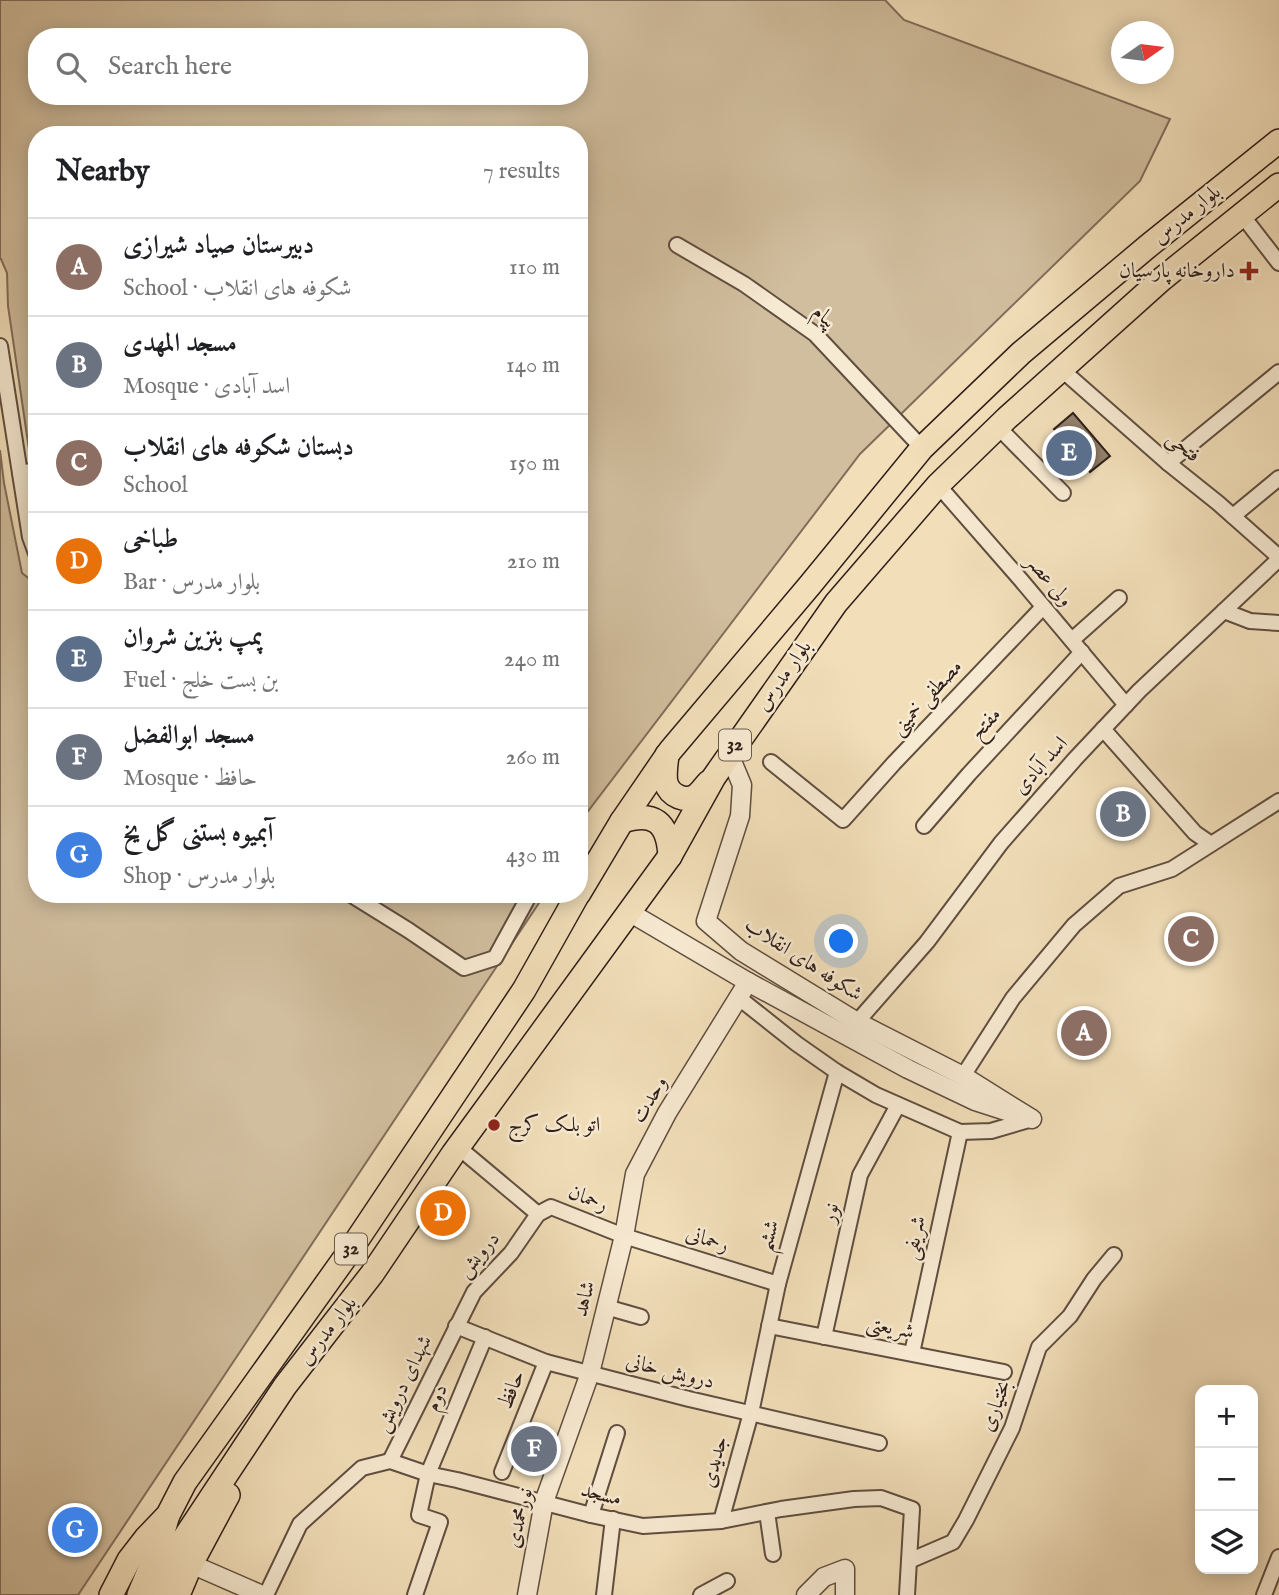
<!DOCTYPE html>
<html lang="en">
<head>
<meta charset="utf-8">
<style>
	:root { --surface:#fff; --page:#f6f6f6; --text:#202124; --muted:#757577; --line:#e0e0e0; --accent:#0f766e }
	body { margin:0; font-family:"IM FELL English",Amiri,serif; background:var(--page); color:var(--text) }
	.controls { position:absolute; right:21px; bottom:21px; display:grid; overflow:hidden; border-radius:14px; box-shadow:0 4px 18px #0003 }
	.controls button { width:63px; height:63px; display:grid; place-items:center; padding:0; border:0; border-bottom:2px solid var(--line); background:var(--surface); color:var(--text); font:35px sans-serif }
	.compass { position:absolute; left:1111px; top:21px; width:63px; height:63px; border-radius:50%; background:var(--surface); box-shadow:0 4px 18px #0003; rotate:76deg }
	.you { position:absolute; left:842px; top:942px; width:24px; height:24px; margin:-18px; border:5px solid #fff; border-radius:50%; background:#1a73e8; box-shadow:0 0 0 10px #1a73e833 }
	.badge { display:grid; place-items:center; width:46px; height:46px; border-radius:50%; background:var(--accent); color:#fff; font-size:23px; font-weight:700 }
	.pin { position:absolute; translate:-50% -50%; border:4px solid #fff; box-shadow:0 2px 7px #0006 }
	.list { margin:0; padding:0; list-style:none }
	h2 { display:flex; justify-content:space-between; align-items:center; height:91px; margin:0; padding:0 28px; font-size:30px }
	h2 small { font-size:23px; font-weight:400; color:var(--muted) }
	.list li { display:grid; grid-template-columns:46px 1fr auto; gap:21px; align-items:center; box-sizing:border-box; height:98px; padding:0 28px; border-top:2px solid var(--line) }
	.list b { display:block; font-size:26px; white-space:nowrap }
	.list p { margin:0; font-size:23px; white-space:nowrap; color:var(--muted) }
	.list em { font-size:23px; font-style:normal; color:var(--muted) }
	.icon { flex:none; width:38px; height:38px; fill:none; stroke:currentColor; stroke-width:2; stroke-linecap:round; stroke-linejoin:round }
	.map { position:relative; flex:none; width:1279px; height:1595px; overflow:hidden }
	.search { position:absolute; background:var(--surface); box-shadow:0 4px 18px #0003; left:28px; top:28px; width:560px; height:77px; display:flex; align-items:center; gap:18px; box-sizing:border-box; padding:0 24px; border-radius:28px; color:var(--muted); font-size:26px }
	.panel { position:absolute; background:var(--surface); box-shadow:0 4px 18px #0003; left:28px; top:126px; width:560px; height:777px; border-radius:28px }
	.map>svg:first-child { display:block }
</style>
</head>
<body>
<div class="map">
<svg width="1279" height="1595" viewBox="0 0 1279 1595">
	<rect width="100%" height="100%" fill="#f2dfba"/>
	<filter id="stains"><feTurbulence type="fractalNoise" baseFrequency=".00286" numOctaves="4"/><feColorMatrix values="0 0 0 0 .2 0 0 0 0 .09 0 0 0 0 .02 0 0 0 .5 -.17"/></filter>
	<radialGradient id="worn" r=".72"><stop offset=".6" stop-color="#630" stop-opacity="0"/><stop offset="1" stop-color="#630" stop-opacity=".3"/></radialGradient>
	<g fill="#d1be9e" stroke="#806e5b" stroke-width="2" fill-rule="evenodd">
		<path d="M0 0H885L904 20 1170 119 1140 181 860 454 579 823V135H37V504L8 306 7 273 1 259H0ZM37 37H579V96H37Z"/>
		<polygon points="0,450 4,483 22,573 37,585 37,894 545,894 78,1595 0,1595"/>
	</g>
	<polygon fill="#94826c" stroke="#2f1e18" stroke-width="2" points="1073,413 1110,456 1090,472 1054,429"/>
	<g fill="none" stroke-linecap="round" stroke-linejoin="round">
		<defs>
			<g id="minor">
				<polyline points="1242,215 1279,263"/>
				<polyline points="677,245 744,284 815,334 922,448"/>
				<polyline points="0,346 30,537 37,556"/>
				<polyline points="1061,369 1168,463 1218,503 1279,557"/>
				<polyline points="998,427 1063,493"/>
				<polyline points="1168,463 1279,372"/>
				<polyline points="20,473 37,470"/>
				<polyline points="938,485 1021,580 1126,705"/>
				<polyline points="1233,516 1279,478"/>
				<polyline points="1224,611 1250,621 1279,623"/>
				<polyline points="1072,640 1119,598"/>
				<polyline points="1103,729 1195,833 1211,844"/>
				<polyline points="771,762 843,820 894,763 1043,607"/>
				<polyline points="924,826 969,774 1082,652"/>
				<polyline points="350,894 408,930 464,968 495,958 530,894"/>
				<polyline points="739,998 797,1044 837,1072 876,1095 960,1132 991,1131 1032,1119"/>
				<polyline points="857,1022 927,942 1001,843 1075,759 1139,691 1279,559"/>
				<polyline points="963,1076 1013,998 1074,925 1119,886 1172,869 1279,801"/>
				<polyline points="458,1147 538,1214"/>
				<polyline points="606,1307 641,1317"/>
				<polyline points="456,1326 546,1362 689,1399 879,1443"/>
				<polyline points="769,1326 1004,1372"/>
				<polyline points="824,1337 860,1175 898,1105"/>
				<polyline points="912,1353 960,1132"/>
				<polyline points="390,1461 474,1292 511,1253 538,1214 551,1207 624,1236 778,1284"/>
				<polyline points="502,1472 546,1362"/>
				<polyline points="767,1512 773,1554"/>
				<polyline points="591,1515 617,1433"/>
				<polyline points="721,1521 751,1413 778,1284 837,1072"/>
				<polyline points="909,1561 953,1542 966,1520 1012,1428 1039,1347 1070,1316 1094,1279 1114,1255"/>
				<polyline points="266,1595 300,1524 362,1468 390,1461 428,1474 457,1480 591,1515 643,1526 721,1521 781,1509 854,1499 881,1498 912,1509 907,1595"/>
				<polyline points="415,1595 440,1522 419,1515 428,1474 485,1337"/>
				<polyline points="604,1595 613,1519"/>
				<polyline points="701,1595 727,1581"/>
				<polyline points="1264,1595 1279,1557"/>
			</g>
			<g id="tertiary">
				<polyline points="729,754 742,785 740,816 706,921 741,951 857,1022 963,1076 1032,1119"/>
				<polyline points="629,912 748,982 908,1069 975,1101 1009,1112"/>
				<polyline points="191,1564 262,1595"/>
				<polyline points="527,1595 544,1502 590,1373 624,1236 635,1174 667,1113 748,982"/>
				<polyline points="806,1595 824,1577 845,1569 845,1595"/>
			</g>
			<g id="trunk">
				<path d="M667 755C666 764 664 774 666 783 670 796 686 803 697 795 701 792 705 786 709 782"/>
				<path d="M622 821C654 811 668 822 670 856"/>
				<polyline points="579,893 622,821 670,751 810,585 922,448 1021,353 1147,247 1279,141"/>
				<polyline points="111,1595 129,1560 146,1538 168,1515 185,1482 349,1252 524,990 578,894"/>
				<polyline points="139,1595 157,1552 167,1518"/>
				<polyline points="156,1595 179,1546 285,1386 372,1274 453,1154 670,856 714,777 836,603 938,485 1007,418 1162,279 1279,185"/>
				<polyline points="178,1595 191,1564 228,1495"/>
			</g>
		</defs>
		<use href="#minor" stroke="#604e40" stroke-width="18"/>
		<use href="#tertiary" stroke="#604e40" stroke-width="21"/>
		<use href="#trunk" stroke="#2f1e18" stroke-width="26"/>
		<use href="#minor" stroke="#f7ead2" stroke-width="14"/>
		<use href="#tertiary" stroke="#f7ead2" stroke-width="18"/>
		<use href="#trunk" stroke="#f2dfba" stroke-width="23"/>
	</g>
	<g fill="#8f2418" stroke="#f7ead2" stroke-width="2.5">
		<path d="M1245.5 260.5h7v7h7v7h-7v7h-7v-7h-7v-7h7z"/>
		<circle cx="494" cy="1125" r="7"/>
	</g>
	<g text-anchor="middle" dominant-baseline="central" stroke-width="5" stroke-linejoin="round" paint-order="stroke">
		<g fill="#f7ead2" stroke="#6b5b50" stroke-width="2">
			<rect x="719" y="729.5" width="32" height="31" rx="5"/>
			<rect x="335" y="1233.5" width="32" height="31" rx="5"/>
		</g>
		<g font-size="19" font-weight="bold" fill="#2f1e18">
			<text x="735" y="745">32</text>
			<text x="351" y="1249">32</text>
		</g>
		<g font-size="21" fill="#2f1e18" stroke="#f7ead2">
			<text transform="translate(1187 215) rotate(-39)">بلوار مدرس</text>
			<text transform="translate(824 317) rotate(40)">پیام</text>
			<text transform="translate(1183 447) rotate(40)">فتحی</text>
			<text transform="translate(1049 581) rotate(50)">ولی عصر</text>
			<text transform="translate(784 676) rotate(-55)">بلوار مدرس</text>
			<text transform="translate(927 698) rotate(-47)">مصطفی خمینی</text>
			<text transform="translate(986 724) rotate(-47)">مفتح</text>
			<text transform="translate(1041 766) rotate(-48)">اسد آبادی</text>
			<text transform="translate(803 960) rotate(33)">شکوفه های انقلاب</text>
			<text transform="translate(650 1100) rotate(-60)">وحدت</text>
			<text transform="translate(588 1199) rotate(21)">رحمان</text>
			<text transform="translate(831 1213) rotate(-78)">نور</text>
			<text transform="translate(769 1236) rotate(-74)">ششم</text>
			<text transform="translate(915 1238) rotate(-78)">شریفی</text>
			<text transform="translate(707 1240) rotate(17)">رحمانی</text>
			<text transform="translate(479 1255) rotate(-49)">درویش</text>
			<text transform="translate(585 1299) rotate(-76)">شاهد</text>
			<text transform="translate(890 1328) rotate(11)">شریعتی</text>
			<text transform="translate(328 1331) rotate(-52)">بلوار مدرس</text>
			<text transform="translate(670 1372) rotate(14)">درویش خانی</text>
			<text transform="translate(404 1384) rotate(-64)">شهدای درویش</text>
			<text transform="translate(512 1390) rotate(-69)">حافظ</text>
			<text transform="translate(437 1398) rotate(-68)">دوم</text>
			<text transform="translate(996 1406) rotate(-69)">بختیاری</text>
			<text transform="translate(715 1462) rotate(-75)">جدیدی</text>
			<text transform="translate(601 1495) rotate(14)">مسجد</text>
			<text transform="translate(520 1518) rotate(-77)">نورمحمدی</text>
		</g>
		<g font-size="21" fill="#2f1e18" stroke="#f7ead2" text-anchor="end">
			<text x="1235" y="271">داروخانه پارسیان</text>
			<text x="508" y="1125" text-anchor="start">اتو بلک کرج</text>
		</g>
	</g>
	<rect width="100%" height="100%" filter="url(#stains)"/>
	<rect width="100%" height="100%" fill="url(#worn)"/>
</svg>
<div class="controls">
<button>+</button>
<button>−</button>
<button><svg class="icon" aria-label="layers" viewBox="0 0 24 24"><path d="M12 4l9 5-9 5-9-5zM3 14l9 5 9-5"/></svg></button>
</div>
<svg class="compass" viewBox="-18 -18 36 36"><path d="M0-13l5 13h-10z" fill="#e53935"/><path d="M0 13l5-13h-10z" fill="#757577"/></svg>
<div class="you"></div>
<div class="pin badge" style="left:1084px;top:1033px;background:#8d6e63">A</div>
<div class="pin badge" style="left:1123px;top:814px;background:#6b7280">B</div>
<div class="pin badge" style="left:1191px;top:939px;background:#8d6e63">C</div>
<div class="pin badge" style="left:443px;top:1213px;background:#e8710a">D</div>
<div class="pin badge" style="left:1069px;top:453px;background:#5c6f8a">E</div>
<div class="pin badge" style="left:534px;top:1449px;background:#6b7280">F</div>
<div class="pin badge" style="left:75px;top:1530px;background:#3f7fe0">G</div>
<div class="search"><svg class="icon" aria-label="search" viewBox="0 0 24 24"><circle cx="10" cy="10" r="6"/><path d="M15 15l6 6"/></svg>Search here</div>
<section class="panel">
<h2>Nearby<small>7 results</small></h2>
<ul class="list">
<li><span class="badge" style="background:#8d6e63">A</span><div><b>دبیرستان صیاد شیرازی</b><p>School · شکوفه های انقلاب</p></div><em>110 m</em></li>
<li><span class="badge" style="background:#6b7280">B</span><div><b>مسجد المهدی</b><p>Mosque · اسد آبادی</p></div><em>140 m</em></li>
<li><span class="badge" style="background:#8d6e63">C</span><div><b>دبستان شکوفه های انقلاب</b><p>School</p></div><em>150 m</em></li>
<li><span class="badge" style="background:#e8710a">D</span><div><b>طباخی</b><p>Bar · بلوار مدرس</p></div><em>210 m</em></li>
<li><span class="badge" style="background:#5c6f8a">E</span><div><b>پمپ بنزین شروان</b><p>Fuel · بن بست خلج</p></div><em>240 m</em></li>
<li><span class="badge" style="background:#6b7280">F</span><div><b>مسجد ابوالفضل</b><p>Mosque · حافظ</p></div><em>260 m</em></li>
<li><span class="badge" style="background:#3f7fe0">G</span><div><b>آبمیوه بستنی گل یخ</b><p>Shop · بلوار مدرس</p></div><em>430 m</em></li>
</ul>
</section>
</div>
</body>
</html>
